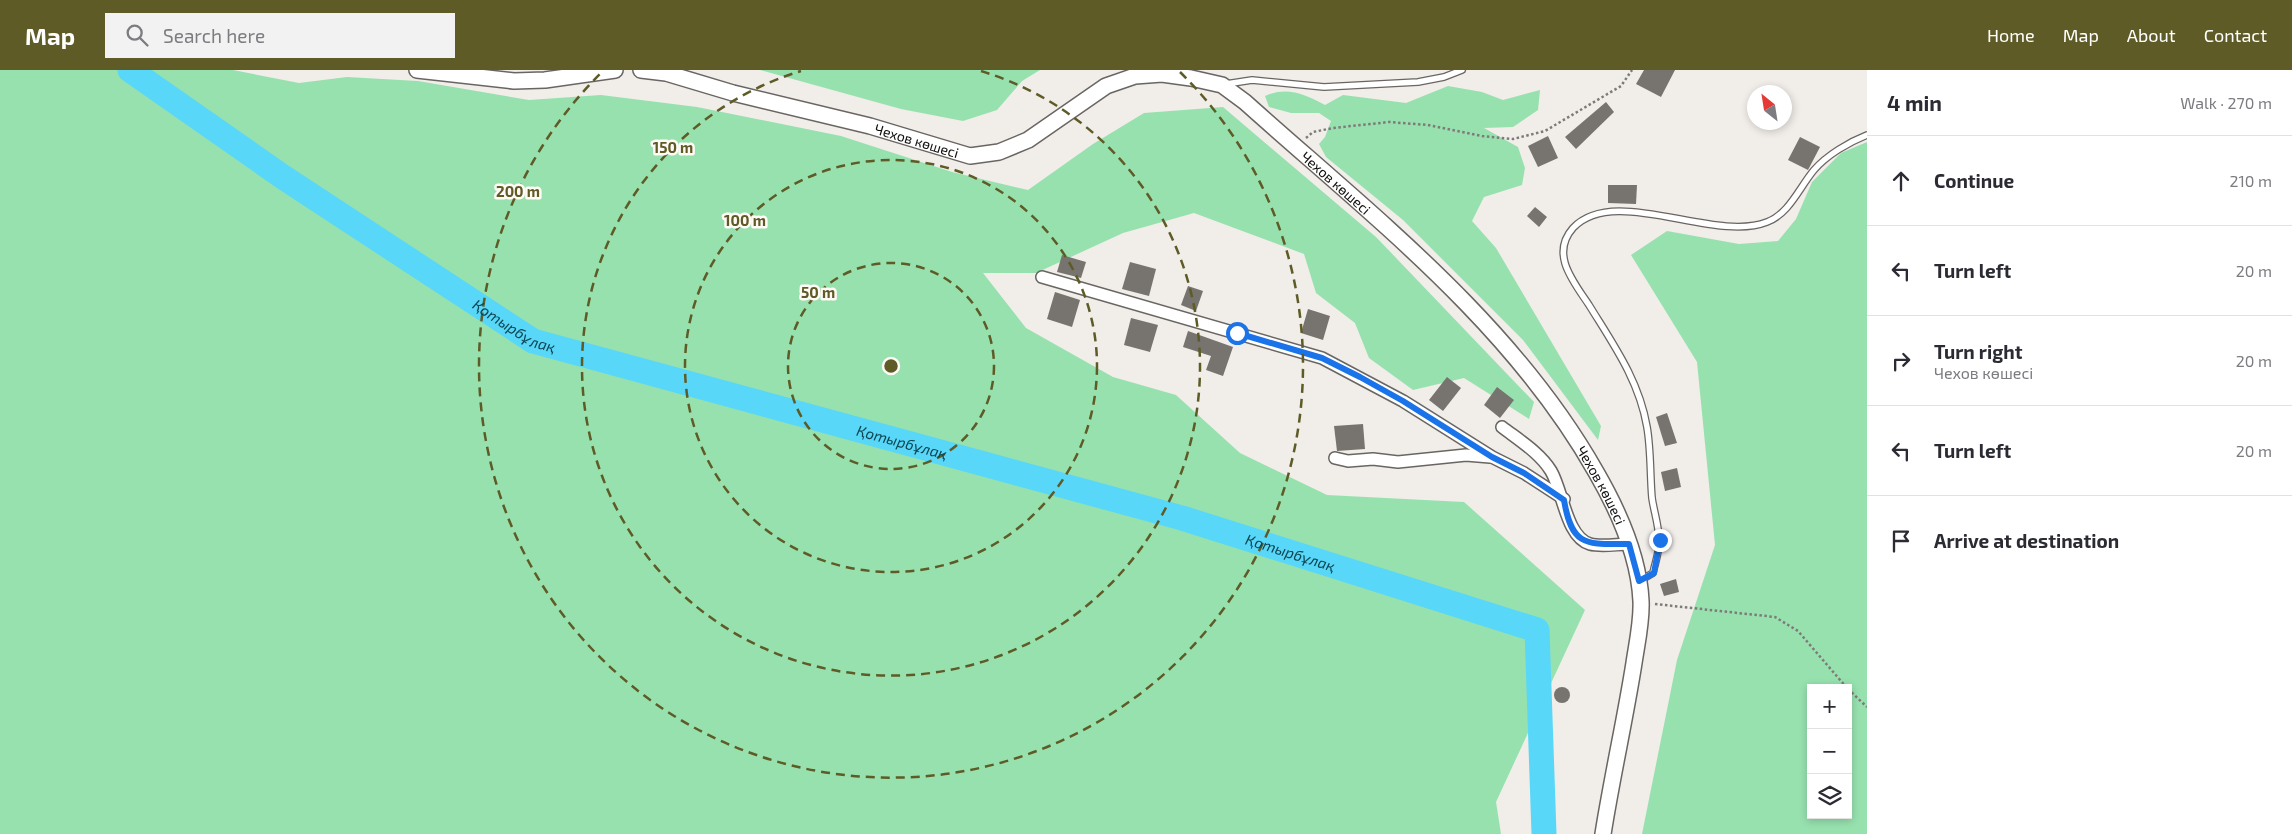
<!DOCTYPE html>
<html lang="en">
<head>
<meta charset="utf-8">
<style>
	:root { --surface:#fff; --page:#f2f2f3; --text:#2b2b33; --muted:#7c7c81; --line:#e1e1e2; --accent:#5e5b27 }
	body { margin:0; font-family:"Exo 2",sans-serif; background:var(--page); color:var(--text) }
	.controls { position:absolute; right:15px; bottom:15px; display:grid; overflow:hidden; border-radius:0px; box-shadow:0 2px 8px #0003 }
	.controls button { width:45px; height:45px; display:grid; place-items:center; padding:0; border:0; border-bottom:1px solid var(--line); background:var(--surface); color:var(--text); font:25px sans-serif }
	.compass { position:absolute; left:1747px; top:15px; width:45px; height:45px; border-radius:50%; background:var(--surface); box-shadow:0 2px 8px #0003; rotate:330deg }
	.stop { position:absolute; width:15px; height:15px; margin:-11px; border:4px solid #1a73e8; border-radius:50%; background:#fff }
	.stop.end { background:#1a73e8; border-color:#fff; box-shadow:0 1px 5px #0008 }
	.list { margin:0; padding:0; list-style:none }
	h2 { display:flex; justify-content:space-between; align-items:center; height:65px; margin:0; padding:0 20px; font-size:21px }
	h2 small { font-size:16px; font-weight:400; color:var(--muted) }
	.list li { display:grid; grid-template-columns:32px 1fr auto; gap:15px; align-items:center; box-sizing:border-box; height:90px; padding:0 20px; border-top:1px solid var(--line) }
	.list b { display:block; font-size:19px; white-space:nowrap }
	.list p { margin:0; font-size:16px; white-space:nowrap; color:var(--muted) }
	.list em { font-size:16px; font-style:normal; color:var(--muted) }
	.icon { flex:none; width:28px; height:28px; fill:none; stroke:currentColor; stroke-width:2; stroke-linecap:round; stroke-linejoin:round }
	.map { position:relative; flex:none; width:1867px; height:764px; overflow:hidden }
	header { display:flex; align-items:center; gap:30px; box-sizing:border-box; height:70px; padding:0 25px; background:var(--accent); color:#fff }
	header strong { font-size:24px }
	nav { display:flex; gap:28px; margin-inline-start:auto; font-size:18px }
	.search { width:350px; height:45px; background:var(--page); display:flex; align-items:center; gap:12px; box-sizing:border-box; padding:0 18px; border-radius:0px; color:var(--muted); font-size:19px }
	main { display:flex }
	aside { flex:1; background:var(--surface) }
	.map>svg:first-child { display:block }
</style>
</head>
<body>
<header>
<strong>Map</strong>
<div class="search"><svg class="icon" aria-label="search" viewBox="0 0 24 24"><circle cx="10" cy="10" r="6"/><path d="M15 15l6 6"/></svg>Search here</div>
<nav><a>Home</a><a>Map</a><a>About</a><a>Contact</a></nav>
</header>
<main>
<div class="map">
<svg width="1867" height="764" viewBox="0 0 1867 764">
	<rect width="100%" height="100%" fill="#f1ede9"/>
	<g fill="#97e1af" fill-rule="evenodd">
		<polygon points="0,0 233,0 299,13 347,7 418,11 529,30 601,25 697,37 841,66 952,102 1028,120 1093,74 1144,43 1223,37 1376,167 1534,332 1529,349 1464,308 1413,320 1369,288 1355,253 1316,223 1304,184 1194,143 1123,163 1036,203 983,203 1026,258 1113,307 1176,325 1240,383 1327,425 1464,432 1585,540 1496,732 1501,764 0,764"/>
		<polygon points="760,0 1040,0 1022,11 997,40 963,51 901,39"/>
		<path d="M1448 16 1482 22 1503 30 1540 20 1538 40 1513 57 1484 58 1518 77 1525 98 1522 115 1484 127 1472 151 1496 178 1601 356 1598 370 1523 270 1403 150 1326 87 1319 74 1325 67 1331 51 1319 43H1291L1269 37 1265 26C1286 16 1305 24 1325 35L1343 25 1406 33Z"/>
		<path d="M1867 72V764H1642L1677 590 1715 475 1697 292 1631 185 1667 161 1739 174 1778 171 1796 149 1812 112 1841 83ZM1811 618H1848V745H1811Z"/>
	</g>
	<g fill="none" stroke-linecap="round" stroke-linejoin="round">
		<path stroke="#58d7f8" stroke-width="25" id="s1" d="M130 0 283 107 533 271 1182 448 1537 560 1544 764"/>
	</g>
	<g fill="#77736f">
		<polygon points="1644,0 1675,0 1661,27 1636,14"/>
		<polygon points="1606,32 1614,42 1576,79 1565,67"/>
		<polygon points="1548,66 1558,88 1538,97 1528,76"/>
		<polygon points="1800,67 1820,77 1808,100 1788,90"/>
		<polygon points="1608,115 1637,115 1636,134 1608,133"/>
		<polygon points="1535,137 1547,147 1539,157 1527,146"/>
		<polygon points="1062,185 1086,192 1081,208 1057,202"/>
		<polygon points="1130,192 1156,199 1149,226 1122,219"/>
		<polygon points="1188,216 1203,221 1196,241 1181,235"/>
		<polygon points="1055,222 1080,230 1072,257 1047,249"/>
		<polygon points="1308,239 1330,246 1323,270 1301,263"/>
		<polygon points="1131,248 1158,255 1150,282 1124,275"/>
		<polygon points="1188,261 1233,277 1223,306 1206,300 1211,286 1183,277"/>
		<polygon points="1447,307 1461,318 1443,341 1429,330"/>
		<polygon points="1497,317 1514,330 1500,348 1484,335"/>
		<polygon points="1667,343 1677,373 1665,376 1656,347"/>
		<polygon points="1363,354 1365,379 1337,381 1334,356"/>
		<polygon points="1677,398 1681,417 1665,421 1661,402"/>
		<polygon points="1676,509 1679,522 1664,526 1660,514"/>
		<circle cx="1562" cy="625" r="8"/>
	</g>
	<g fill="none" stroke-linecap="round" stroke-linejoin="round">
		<defs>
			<g id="lane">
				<polyline points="1226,14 1252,10 1324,17 1418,12 1444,7 1462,0"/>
				<path d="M1641 510 1653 503C1655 493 1660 480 1659 470 1659 456 1654 442 1652 428 1650 405 1651 380 1647 357 1639 310 1613 274 1589 235 1573 211 1550 184 1573 158 1614 114 1714 173 1767 152 1789 144 1799 118 1814 100 1827 85 1849 72 1867 65"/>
			</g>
			<g id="street">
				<polyline points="1042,207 1322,288 1403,331 1492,387 1524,403 1564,429"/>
				<path d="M1502 357C1519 370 1540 383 1551 401 1563 421 1566 467 1590 474 1601 477 1617 474 1629 474"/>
				<polyline points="1335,388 1348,391 1373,389 1398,392 1466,385 1490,387"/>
			</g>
			<g id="secondary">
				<polyline points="417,0 514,11 545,10 615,0"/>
				<path id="s2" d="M641 0 666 3 733 23 870 56 970 86 999 82 1028 70 1106 16 1135 6 1162 4 1191 8 1222 15 1245 32C1371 145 1511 252 1596 402 1618 440 1639 486 1641 531 1642 551 1637 573 1634 593 1625 650 1612 707 1603 764"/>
			</g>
		</defs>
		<use href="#lane" stroke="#696562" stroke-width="8"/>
		<use href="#street" stroke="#696562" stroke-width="14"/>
		<use href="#secondary" stroke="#696562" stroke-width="18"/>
		<g stroke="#7d7b78" stroke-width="2.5" stroke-dasharray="2.5 2.5" stroke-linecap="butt">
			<polyline points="1306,68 1313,62 1333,58 1389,52 1428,55 1482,66 1513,69 1545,61 1621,16 1632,0"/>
			<polyline points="1655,534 1775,547 1798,561 1847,618"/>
			<polyline points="1848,619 1867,637"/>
		</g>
		<use href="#lane" stroke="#fff" stroke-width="5.5"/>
		<use href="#street" stroke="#fff" stroke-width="11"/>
		<use href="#secondary" stroke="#fff" stroke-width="15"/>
	</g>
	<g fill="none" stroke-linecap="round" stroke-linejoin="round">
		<path stroke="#1a73e8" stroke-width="6" d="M1237 263 1322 288 1360 307 1403 331 1492 387 1524 403 1564 430C1572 478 1587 474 1629 474L1639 511 1654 503 1660 470"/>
	</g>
	<g fill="none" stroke="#5e5b27" stroke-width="2.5" stroke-dasharray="9 6">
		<circle cx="891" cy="296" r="103"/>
		<circle cx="891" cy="296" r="206"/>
		<path d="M981 1A309 309 0 1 1 801 1"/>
		<path d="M1180 2A412 412 0 1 1 602 2"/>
	</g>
	<g text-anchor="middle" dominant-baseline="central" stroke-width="5" stroke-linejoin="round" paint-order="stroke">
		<g font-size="14" fill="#100f0d" stroke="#fffaf6">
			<text stroke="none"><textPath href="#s2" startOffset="285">Чехов көшесі</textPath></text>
			<text stroke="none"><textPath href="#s2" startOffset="765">Чехов көшесі</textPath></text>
			<text stroke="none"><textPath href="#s2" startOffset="1170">Чехов көшесі</textPath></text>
		</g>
		<g font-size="15" font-style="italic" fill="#0c4552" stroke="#fffaf6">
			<text stroke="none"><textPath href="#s1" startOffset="462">Қотырбұлақ</textPath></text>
			<text stroke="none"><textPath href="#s1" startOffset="868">Қотырбұлақ</textPath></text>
			<text stroke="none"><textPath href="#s1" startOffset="1272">Қотырбұлақ</textPath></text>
		</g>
	</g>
	<circle cx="891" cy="296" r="8" fill="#5e5b27" stroke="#fffaf6" stroke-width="2.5"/>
	<g font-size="15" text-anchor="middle" font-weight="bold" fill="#5e5b27" stroke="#fffaf6" stroke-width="5" stroke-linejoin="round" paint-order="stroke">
		<text x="673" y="83">150 m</text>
		<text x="518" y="127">200 m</text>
		<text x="745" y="156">100 m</text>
		<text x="818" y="228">50 m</text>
	</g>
</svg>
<div class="controls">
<button>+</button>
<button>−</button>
<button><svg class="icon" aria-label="layers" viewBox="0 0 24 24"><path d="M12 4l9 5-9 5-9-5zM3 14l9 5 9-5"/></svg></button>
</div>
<svg class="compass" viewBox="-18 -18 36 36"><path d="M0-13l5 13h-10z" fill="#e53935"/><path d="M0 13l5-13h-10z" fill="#7c7c81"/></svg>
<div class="stop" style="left:1237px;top:263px"></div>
<div class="stop end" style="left:1660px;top:470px"></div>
</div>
<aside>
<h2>4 min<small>Walk · 270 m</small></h2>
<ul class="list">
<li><svg class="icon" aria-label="ahead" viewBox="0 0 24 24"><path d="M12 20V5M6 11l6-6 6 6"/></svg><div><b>Continue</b></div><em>210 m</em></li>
<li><svg class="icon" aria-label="left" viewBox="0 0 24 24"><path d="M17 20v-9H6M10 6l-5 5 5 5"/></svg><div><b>Turn left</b></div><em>20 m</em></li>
<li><svg class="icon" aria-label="right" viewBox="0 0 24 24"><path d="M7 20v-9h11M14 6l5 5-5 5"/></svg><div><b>Turn right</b><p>Чехов көшесі</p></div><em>20 m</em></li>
<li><svg class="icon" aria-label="left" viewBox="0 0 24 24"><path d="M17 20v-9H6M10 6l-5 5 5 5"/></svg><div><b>Turn left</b></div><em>20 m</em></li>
<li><svg class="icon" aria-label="arrive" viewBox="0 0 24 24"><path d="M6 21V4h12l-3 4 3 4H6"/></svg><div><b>Arrive at destination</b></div></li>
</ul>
</aside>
</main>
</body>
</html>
